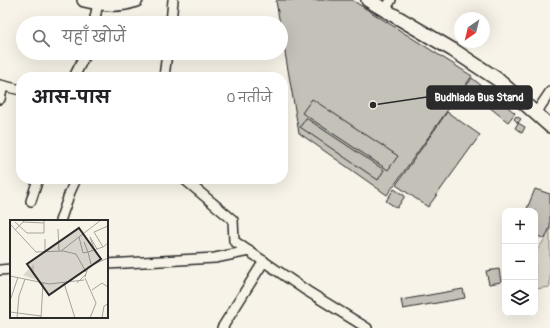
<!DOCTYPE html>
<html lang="hi">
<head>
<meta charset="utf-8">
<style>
	:root { --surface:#fff; --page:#f6f6f6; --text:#202124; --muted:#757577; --line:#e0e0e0 }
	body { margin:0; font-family:Pangolin,"Playpen Sans Deva",sans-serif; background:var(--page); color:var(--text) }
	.controls { position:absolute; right:12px; bottom:12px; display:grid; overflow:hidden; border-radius:8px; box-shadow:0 4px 16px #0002 }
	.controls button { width:36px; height:36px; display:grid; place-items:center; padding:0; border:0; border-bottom:1px solid var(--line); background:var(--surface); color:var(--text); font:20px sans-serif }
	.compass { position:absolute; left:454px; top:12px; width:36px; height:36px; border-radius:50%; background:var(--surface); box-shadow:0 4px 16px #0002; rotate:215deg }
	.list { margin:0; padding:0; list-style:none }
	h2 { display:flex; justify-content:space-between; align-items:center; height:52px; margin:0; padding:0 16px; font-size:17px }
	h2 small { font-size:13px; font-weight:400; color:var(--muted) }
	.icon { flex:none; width:22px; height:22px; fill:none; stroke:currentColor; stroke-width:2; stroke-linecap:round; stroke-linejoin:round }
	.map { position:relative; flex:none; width:550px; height:328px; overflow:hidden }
	.search { position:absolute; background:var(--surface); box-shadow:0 4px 16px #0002; left:16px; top:16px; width:272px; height:44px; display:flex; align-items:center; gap:10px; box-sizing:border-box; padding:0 14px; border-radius:22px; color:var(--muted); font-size:15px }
	.panel { position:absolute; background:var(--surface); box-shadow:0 4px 16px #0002; left:16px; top:72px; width:272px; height:112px; border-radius:16px }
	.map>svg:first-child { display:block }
</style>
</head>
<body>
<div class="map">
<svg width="550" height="328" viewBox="0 0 550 328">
	<rect width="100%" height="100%" fill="#f7f3e8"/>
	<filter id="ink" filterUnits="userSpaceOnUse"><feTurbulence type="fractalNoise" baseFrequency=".025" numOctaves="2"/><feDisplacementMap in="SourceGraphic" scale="8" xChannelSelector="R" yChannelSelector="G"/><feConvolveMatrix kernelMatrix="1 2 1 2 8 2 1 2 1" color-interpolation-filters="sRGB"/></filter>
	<g filter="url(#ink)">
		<polygon fill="#dad6cc" stroke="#82807c" points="550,227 550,287 535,289 535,253 545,239"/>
		<g fill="#c4c1b9" stroke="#2b2b2b">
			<polygon points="278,0 352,0 472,76 387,195 299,133 276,1"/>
			<polygon points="472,78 515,113 508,122 465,88"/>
			<polygon points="312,99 398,156 388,170 302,113"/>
			<polygon points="447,112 480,135 428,207 396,185"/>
			<polygon points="516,116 521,119 518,123 514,119"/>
			<polygon points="306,118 384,170 378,180 300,127"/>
			<polygon points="518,123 525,127 522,133 515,128"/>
			<polygon points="394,189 405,196 397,208 386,201"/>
			<polygon points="535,189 550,194 550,227 545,239 535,235 535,211 526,211"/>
			<polygon points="499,269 501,282 489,284 486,271"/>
			<polygon points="463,289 465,298 403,309 401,300"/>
		</g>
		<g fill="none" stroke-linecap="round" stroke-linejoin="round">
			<defs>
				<g id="street">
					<polyline points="385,10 391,0"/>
					<polyline points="94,23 98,3"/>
					<polyline points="171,23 173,0"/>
					<polyline points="74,77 86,53"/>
					<polyline points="164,77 167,53"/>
					<polyline points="0,85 21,90"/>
					<polyline points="0,99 3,86"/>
					<polyline points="536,113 550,92"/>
					<polyline points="184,179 233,220 234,241 307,291 367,328"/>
					<polyline points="31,201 38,179"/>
					<polyline points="60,221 70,192 76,179"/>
					<polyline points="107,264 215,258 249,251"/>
					<polyline points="0,270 11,269"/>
					<polyline points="222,328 264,261"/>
				</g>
				<g id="secondary">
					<path d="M84 0C102 4 118 7 136 0"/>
					<polyline points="368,0 453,50 497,79 550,126"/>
				</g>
			</defs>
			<use href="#street" stroke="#2b2b2b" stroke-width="12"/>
			<use href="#secondary" stroke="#2b2b2b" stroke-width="16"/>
			<use href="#street" stroke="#f7f3e8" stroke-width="9"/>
			<use href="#secondary" stroke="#f7f3e8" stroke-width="13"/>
		</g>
	</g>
	<g transform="translate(10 220)">
		<rect width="98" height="98" fill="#f7f3e8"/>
		<path d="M24 44V52L26 60 13 55Z" fill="#dad6cc"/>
		<path fill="none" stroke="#a5a39c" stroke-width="1" d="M5 2 17 13H34V0M13 2 34 3M0 4 26 32 53 31 66 34 76 52M98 6 84 12 93 27 98 23M48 9 49 31M5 10 15 0M69 17 73 33 78 32 74 22M35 19V32M51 31 91 0M85 31 80 17 87 29M81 44 78 32 93 27M0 56 39 64 74 60M75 57 78 47 98 38M75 58 86 83 80 98M54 63 65 98M67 63 76 54M82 70 92 63 98 67M1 78 8 57M0 92 31 96M7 98 9 76 15 59M31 98 33 63M92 98 94 86 98 84"/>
		<path fill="#2b2b2b" fill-opacity="0.15" stroke="#2b2b2b" stroke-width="2" d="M69 8 91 39 39 75 17 44Z"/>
		<rect width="98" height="98" fill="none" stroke="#2b2b2b" stroke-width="2"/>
	</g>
	<path fill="none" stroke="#2b2b2b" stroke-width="1.5" d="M373 105L427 97"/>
	<circle fill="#2b2b2b" stroke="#f7f3e8" stroke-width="1.5" cx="373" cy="105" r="4"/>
	<rect fill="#2b2b2b" stroke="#2b2b2b" stroke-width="1.5" x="427" y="86" width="105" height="23" rx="4"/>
	<g font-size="11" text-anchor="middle" font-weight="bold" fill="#fff">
		<text x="479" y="101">Budhlada Bus Stand</text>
	</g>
</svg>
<div class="controls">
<button>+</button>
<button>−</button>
<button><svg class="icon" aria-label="layers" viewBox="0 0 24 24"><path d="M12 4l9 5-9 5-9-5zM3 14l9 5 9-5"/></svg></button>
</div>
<svg class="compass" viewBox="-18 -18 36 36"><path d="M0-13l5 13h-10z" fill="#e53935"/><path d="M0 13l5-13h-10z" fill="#757577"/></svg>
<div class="search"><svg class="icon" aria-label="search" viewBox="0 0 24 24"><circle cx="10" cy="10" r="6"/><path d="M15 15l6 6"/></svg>यहाँ खोजें</div>
<section class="panel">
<h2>आस-पास<small>0 नतीजे</small></h2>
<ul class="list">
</ul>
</section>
</div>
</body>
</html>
